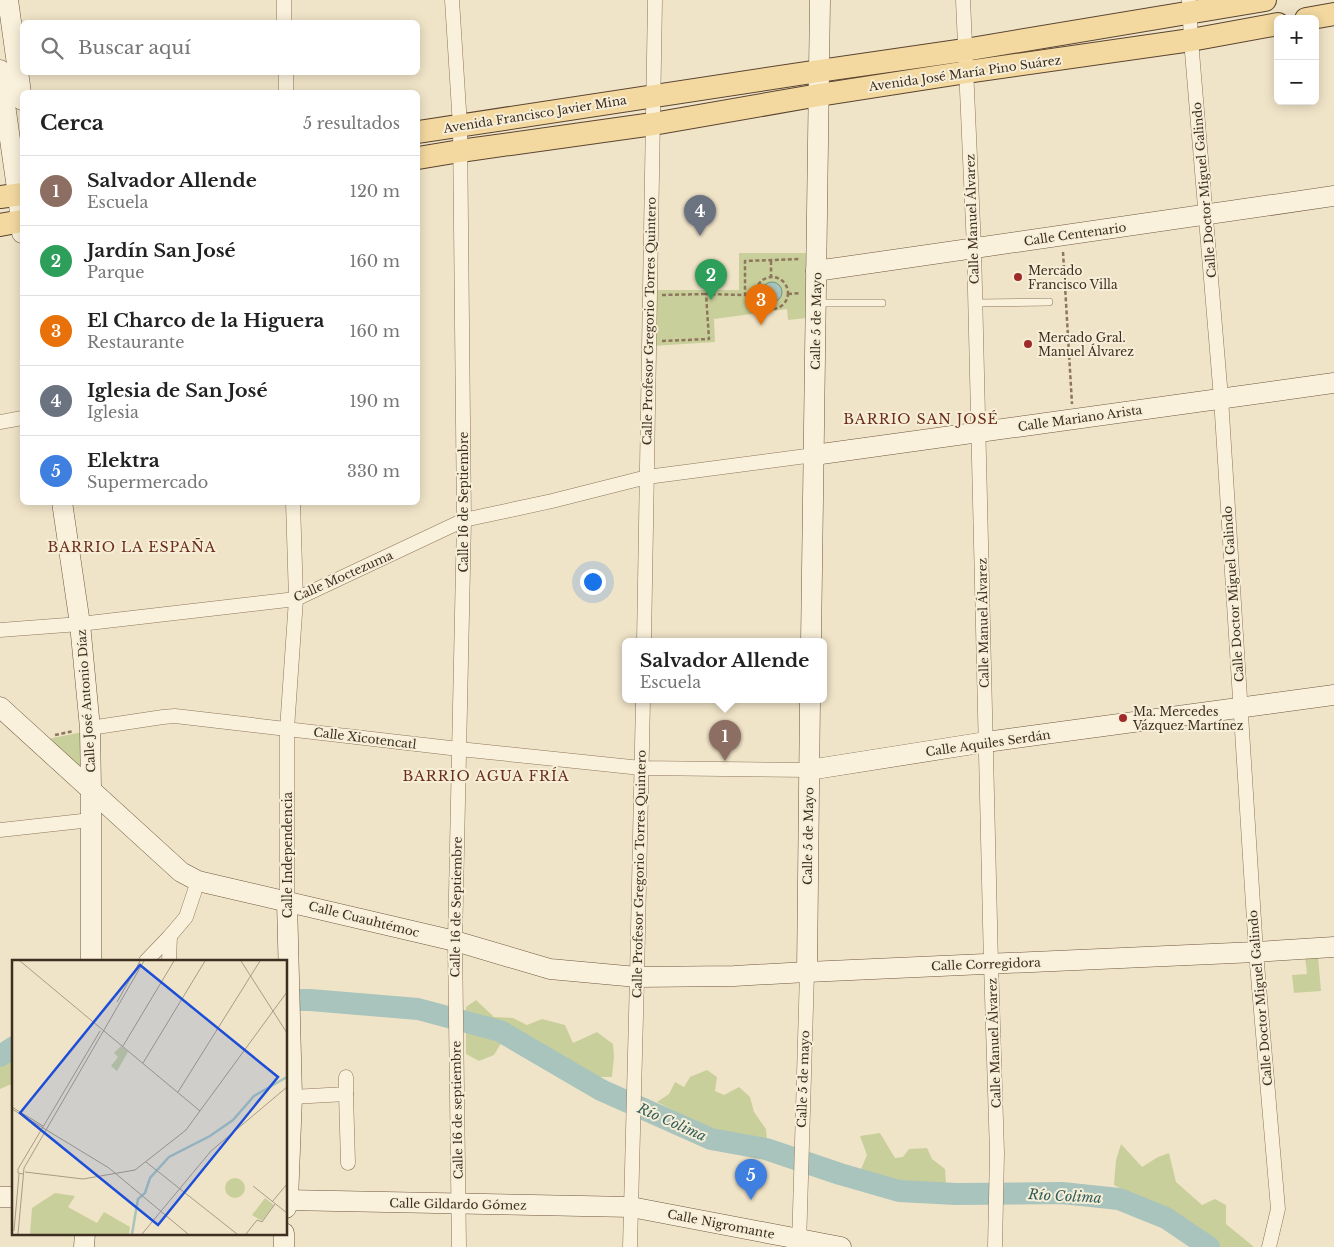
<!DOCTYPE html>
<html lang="es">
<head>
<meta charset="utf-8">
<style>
	:root { --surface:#fff; --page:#f6f6f6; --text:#222; --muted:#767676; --line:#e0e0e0; --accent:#d93025 }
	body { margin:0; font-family:"Libre Baskerville",serif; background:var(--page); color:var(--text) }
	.controls { position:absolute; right:15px; top:15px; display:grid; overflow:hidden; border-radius:8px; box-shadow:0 2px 12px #0003 }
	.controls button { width:45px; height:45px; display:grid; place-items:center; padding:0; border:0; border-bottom:1px solid var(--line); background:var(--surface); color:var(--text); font:25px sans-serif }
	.you { position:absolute; left:592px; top:581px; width:18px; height:18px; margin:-12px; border:4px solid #fff; border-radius:50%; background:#1a73e8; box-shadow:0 0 0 8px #1a73e833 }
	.badge { display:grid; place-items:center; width:32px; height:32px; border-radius:50%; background:var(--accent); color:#fff; font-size:16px; font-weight:700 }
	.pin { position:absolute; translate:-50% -41px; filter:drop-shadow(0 1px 2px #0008) }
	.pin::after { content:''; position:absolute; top:26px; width:18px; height:15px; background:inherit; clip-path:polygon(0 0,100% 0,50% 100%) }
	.popup { position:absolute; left:622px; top:638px; width:205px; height:65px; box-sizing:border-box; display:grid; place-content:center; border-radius:8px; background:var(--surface); filter:drop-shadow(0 1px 4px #0005); font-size:16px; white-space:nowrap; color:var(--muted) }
	.popup b { font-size:19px; color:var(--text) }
	.popup::after { content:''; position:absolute; left:50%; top:100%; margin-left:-10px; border:10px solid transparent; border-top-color:var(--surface) }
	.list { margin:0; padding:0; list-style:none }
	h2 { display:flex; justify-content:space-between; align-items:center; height:65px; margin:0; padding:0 20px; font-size:21px }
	h2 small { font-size:16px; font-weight:400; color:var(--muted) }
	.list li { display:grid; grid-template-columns:32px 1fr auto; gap:15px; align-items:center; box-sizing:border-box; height:70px; padding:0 20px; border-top:1px solid var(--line) }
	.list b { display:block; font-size:19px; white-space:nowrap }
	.list p { margin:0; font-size:16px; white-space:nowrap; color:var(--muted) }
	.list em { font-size:16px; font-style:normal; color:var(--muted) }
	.icon { flex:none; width:28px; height:28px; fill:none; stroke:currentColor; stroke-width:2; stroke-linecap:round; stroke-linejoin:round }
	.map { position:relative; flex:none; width:1334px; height:1247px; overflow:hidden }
	.search { position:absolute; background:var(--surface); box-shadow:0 2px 12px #0003; left:20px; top:20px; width:400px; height:55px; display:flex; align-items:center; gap:12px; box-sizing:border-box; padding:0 18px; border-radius:8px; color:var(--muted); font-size:19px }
	.panel { position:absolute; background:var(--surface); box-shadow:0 2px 12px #0003; left:20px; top:90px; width:400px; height:415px; border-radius:8px }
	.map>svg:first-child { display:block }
</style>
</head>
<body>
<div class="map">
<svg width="1334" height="1247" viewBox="0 0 1334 1247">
	<rect width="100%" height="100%" fill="#f0e4c8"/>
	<g fill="#c9cf9b">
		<polygon points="739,253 808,253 807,318 788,320 787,309 714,319 715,342 653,346 655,290 739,290"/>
		<polygon points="83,732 87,775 47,739"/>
		<polygon points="1318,956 1321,991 1294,993 1292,975 1307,974 1305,957"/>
		<polygon points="476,1000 494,1017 513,1018 527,1025 542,1019 565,1025 573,1043 597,1032 613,1044 614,1057 612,1077 589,1077 557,1070 536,1048 519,1050 503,1040 494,1055 479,1061 466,1054 466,1007"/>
		<polygon points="0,1046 14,1047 14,1083 0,1089"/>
		<polygon points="707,1070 717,1077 715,1091 724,1095 739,1087 750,1097 754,1112 766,1129 767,1141 709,1129 657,1102 669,1094 675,1082 684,1087 690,1077"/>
		<polygon points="880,1133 895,1158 903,1157 909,1149 927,1148 932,1159 945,1169 946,1183 901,1186 861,1169 867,1155 860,1136"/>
		<polygon points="1121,1144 1142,1167 1158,1157 1169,1153 1176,1182 1202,1205 1215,1199 1226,1205 1226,1224 1254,1247 1217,1247 1161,1209 1114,1185 1116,1160"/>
	</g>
	<circle fill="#a9c4bc" stroke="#6f938a" cx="772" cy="292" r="10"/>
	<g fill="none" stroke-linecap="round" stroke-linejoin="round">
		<g stroke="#a9c4bc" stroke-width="22">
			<polyline points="286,1000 310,1000 418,1009 500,1031 601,1090 711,1139 766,1149 840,1174 899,1191 956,1194 1062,1193 1119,1199 1166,1218 1209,1247"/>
			<polyline points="0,1056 14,1047"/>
		</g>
		<defs>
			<g id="lane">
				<polyline points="818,303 882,303"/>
				<polyline points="975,303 1049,302"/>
			</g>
			<g id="street">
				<polyline points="284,0 284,22"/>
				<polyline points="452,0 460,126 464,520 455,941 459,1247"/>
				<polyline points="963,0 974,248 991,964 997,1153 995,1247"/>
				<polyline points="1189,0 1191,40 1221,398 1256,952 1278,1209 1269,1247"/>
				<polyline points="286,72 286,92"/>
				<polyline points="0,422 22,418"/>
				<polyline points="0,630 80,624 296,599 464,520 552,501 647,477 814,455"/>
				<polyline points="644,642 655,0"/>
				<polyline points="90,728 163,717 175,716 459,749 641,768 809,770"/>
				<polyline points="0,830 91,820"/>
				<polyline points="287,901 287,729 296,599 293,502"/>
				<polyline points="146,961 170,936 186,917 198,881"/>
				<polyline points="169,961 170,936"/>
				<polyline points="346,1094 348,1163"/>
				<polyline points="292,1097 346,1094 346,1077"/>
				<polyline points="799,1246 807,972"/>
				<polyline points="630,1247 637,977 643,700"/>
			</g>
			<g id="secondary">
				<polyline points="8,0 22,100"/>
				<polyline points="0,70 18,195 22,233"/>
				<polyline points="816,271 1334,196"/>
				<polyline points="814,455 1334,383"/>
				<polyline points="62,502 80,624 90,728 91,789 91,961"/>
				<polyline points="811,642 820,0"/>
				<polyline points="0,707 181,872 198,881 455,941 550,969 637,977 734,976 807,972 1256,952 1334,947"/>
				<polyline points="809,770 986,742 1334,695"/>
				<polyline points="807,972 810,700"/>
				<polyline points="0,1197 14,1197"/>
				<polyline points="286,1200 631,1207 841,1247"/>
				<polyline points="286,1208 288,1200 292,1097 287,901"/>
				<polyline points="84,1247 85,1233"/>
				<polyline points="284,1247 284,1233"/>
			</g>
			<g id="primary">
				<polyline points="1306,19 1334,14"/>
				<polyline points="418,132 819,71 965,50 1265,0"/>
				<polyline points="418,158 460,151 653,124 819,95 967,72 1191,40 1278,24"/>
				<polyline points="0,197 22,194"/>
				<polyline points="0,225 22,221"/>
			</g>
		</defs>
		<use href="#lane" stroke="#8d765c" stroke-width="8"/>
		<use href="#street" stroke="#8d765c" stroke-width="15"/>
		<use href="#secondary" stroke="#6f573f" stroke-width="21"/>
		<use href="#primary" stroke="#5b4430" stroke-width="24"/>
		<g stroke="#8d765c" stroke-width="2.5" stroke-dasharray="4 2.5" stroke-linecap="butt">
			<polyline points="1063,252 1072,404"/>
			<polyline points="771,261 771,277"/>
			<circle cx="772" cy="293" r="16"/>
			<polyline points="788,294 801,293"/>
			<polyline points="662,295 706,294"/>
			<polyline points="745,295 756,294"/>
			<polyline points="662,341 709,339 706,294 745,295 745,261 800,259"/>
			<polyline points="55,735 74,731"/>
		</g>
		<use href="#lane" stroke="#faf1dc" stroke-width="7"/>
		<use href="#street" stroke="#faf1dc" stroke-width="14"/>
		<use href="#secondary" stroke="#faf1dc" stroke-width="20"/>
		<use href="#primary" stroke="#f3d9a0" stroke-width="22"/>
	</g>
	<g fill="#9e2a2b" stroke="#f7eed8" stroke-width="2">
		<circle cx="1018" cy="277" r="5"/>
		<circle cx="1028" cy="344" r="5"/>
		<circle cx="1123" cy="718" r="5"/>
	</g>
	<g text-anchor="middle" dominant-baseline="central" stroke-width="4" stroke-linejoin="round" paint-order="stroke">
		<g font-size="12" fill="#3d2e20" stroke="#f7eed8">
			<text transform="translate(965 73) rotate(-8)">Avenida José María Pino Suárez</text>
			<text transform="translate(535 114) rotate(-9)">Avenida Francisco Javier Mina</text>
			<text transform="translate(1204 190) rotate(-95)">Calle Doctor Miguel Galindo</text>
			<text transform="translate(972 219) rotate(-92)">Calle Manuel Álvarez</text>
			<text transform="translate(1075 234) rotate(-8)">Calle Centenario</text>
			<text transform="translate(649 321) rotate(-89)">Calle Profesor Gregorio Torres Quintero</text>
			<text transform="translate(816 321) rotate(-89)">Calle 5 de Mayo</text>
			<text transform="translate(1080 418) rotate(-8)">Calle Mariano Arista</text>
			<text transform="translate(463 502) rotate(-90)">Calle 16 de Septiembre</text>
			<text transform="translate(343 576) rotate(-24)">Calle Moctezuma</text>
			<text transform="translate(1233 594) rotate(-94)">Calle Doctor Miguel Galindo</text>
			<text transform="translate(983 623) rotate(-91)">Calle Manuel Álvarez</text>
			<text transform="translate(86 701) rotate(-94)">Calle José Antonio Díaz</text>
			<text transform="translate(365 738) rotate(7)">Calle Xicotencatl</text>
			<text transform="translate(988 743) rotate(-8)">Calle Aquiles Serdán</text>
			<text transform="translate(808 836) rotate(-89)">Calle 5 de Mayo</text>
			<text transform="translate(287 855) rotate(-90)">Calle Independencia</text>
			<text transform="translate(639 874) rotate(-89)">Calle Profesor Gregorio Torres Quintero</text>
			<text transform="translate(456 907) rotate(-89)">Calle 16 de Septiembre</text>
			<text transform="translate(364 919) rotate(14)">Calle Cuauhtémoc</text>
			<text transform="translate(986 964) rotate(-2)">Calle Corregidora</text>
			<text transform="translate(1260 998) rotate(-95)">Calle Doctor Miguel Galindo</text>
			<text transform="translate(994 1043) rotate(-92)">Calle Manuel Álvarez</text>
			<text transform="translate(803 1079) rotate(-88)">Calle 5 de mayo</text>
			<text transform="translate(457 1110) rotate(-91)">Calle 16 de septiembre</text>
			<text transform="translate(458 1204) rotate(1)">Calle Gildardo Gómez</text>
			<text transform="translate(721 1224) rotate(11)">Calle Nigromante</text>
		</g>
		<g font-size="12" fill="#3d2e20" stroke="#f7eed8" text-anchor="start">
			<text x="1028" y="270">Mercado<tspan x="1028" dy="14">Francisco Villa</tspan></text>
			<text x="1038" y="337">Mercado Gral.<tspan x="1038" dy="14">Manuel Álvarez</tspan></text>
			<text x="1133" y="711">Ma. Mercedes<tspan x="1133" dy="14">Vázquez Martínez</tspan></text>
		</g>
		<g font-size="14" letter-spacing="1" fill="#6b2e1e" stroke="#f7eed8">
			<text x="921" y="419">BARRIO SAN JOSÉ</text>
			<text x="132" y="547">BARRIO LA ESPAÑA</text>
			<text x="486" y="776">BARRIO AGUA FRÍA</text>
		</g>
		<g font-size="14" font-style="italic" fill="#2f5d5a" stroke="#f7eed8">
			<text transform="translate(672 1122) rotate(24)">Río Colima</text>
			<text transform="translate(1065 1196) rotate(3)">Río Colima</text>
		</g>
	</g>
	<g transform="translate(12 960)">
		<rect width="275" height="275" fill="#f0e4c8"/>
		<path d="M109 86 116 92 105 111 99 106 106 97 102 93ZM213 228a10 10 0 1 1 20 0a10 10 0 1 1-20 0ZM43 233 63 236 56 247 85 263 92 252 118 267 117 274H18L20 248ZM253 238 262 245 250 261 240 255Z" fill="#c9cf9b"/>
		<path fill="none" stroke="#a9c4bc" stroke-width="2.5" d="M120 274 126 239 133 233 138 218 157 197 198 176 221 160 242 136 275 117"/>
		<path fill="none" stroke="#a89b85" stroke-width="1" d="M8 1 188 151M229 1 275 73M105 42 128 1M111 86 162 1M131 103 193 1M166 132 248 1M0 147 31 166M0 149 97 208 176 274M134 202 225 274M13 212 71 219 123 210 174 170 275 32M11 214 6 213V209L88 71M241 226 275 253M260 242 275 224M2 271 7 214M6 274 12 208 132 1M130 274 199 191 275 127M234 274 245 260 250 262 263 244"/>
		<path fill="#1d4ed8" fill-opacity="0.15" stroke="#1d4ed8" stroke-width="2.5" d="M128 5 266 117 146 265 8 153Z"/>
		<rect width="275" height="275" fill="none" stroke="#3d2e20" stroke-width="2.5"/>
	</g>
</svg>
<div class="controls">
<button>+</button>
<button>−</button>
</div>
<div class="you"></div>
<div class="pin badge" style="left:725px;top:761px;background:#8d6e63">1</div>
<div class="popup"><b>Salvador Allende</b>Escuela</div>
<div class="pin badge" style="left:711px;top:300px;background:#2e9e5b">2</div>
<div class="pin badge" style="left:761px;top:325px;background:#e8710a">3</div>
<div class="pin badge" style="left:700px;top:236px;background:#6b7280">4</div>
<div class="pin badge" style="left:751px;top:1200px;background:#3f7fe0">5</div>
<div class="search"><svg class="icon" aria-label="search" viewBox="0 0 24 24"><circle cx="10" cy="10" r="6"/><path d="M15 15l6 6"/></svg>Buscar aquí</div>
<section class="panel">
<h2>Cerca<small>5 resultados</small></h2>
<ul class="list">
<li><span class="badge" style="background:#8d6e63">1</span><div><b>Salvador Allende</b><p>Escuela</p></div><em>120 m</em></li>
<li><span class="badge" style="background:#2e9e5b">2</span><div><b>Jardín San José</b><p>Parque</p></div><em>160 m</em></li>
<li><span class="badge" style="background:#e8710a">3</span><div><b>El Charco de la Higuera</b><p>Restaurante</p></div><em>160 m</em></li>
<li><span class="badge" style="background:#6b7280">4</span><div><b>Iglesia de San José</b><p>Iglesia</p></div><em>190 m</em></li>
<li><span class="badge" style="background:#3f7fe0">5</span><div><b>Elektra</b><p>Supermercado</p></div><em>330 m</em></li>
</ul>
</section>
</div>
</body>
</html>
